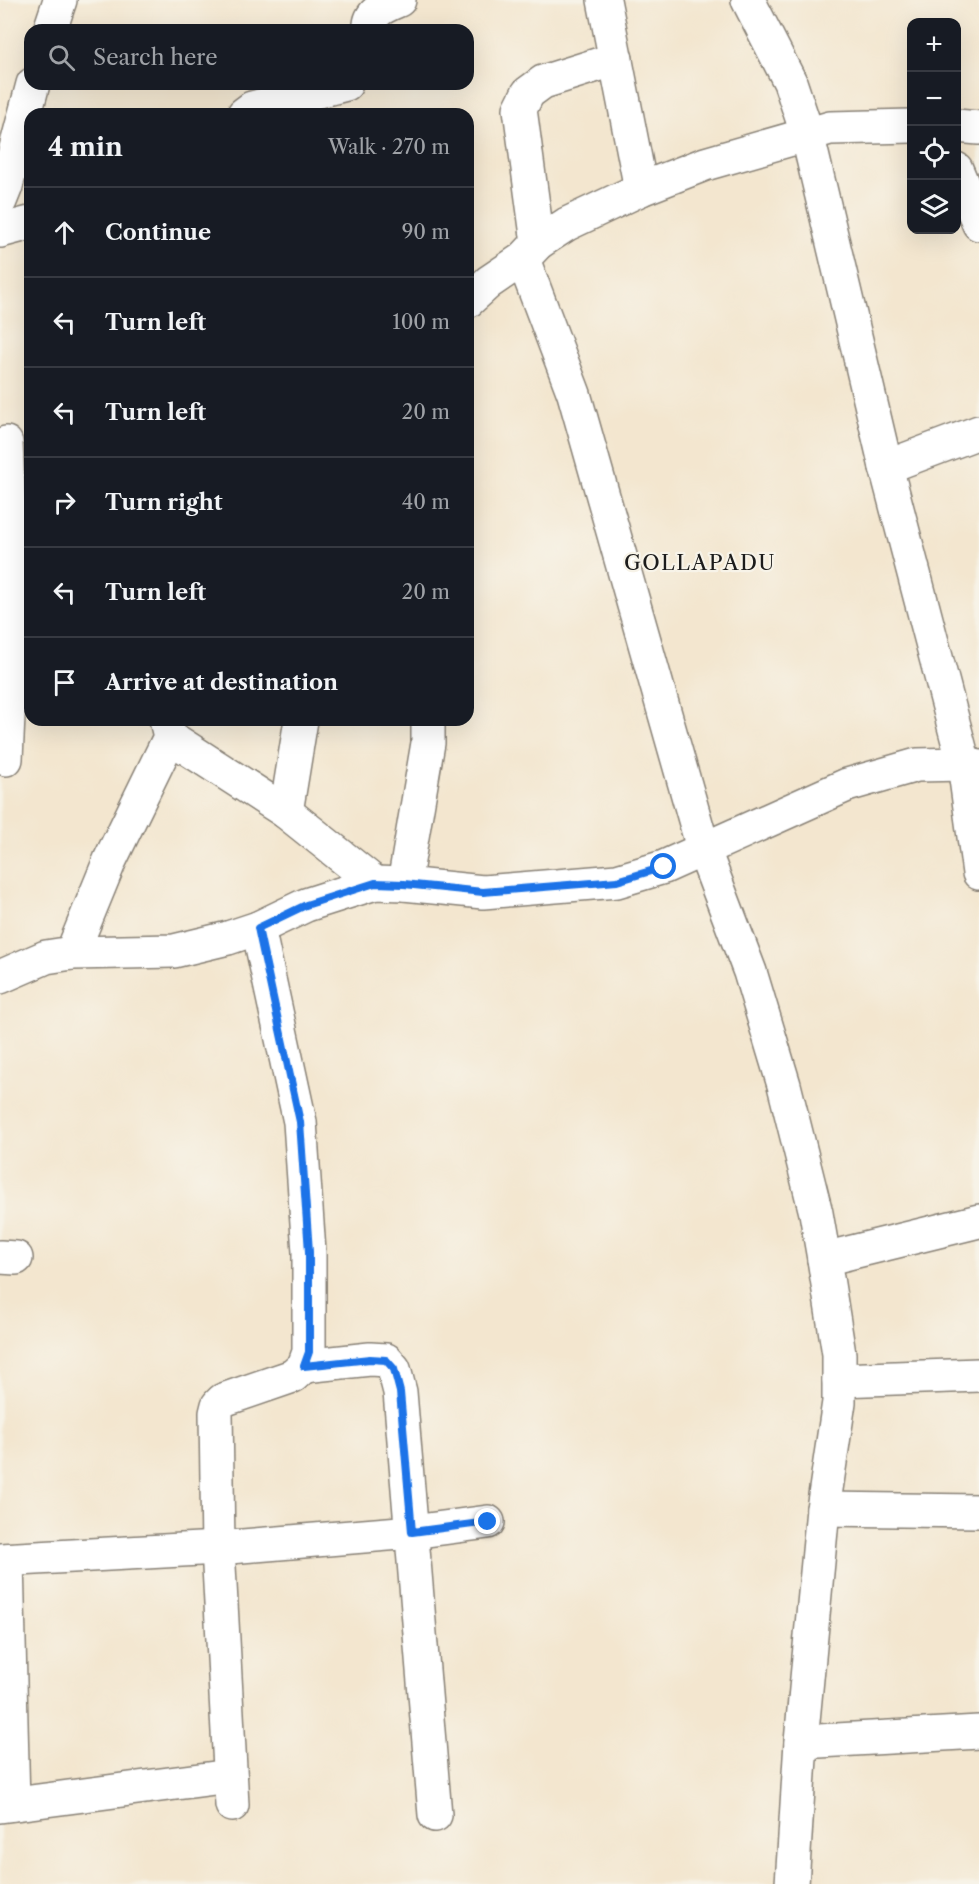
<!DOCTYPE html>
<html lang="en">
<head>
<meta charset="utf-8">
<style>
	:root { --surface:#171b24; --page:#20242c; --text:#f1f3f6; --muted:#9ea1a6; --line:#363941 }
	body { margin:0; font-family:"Libre Caslon Text",serif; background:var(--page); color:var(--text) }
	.controls { position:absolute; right:18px; top:18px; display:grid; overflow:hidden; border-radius:12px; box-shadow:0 6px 24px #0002 }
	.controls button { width:54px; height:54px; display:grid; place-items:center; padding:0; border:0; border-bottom:2px solid var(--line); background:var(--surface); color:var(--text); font:30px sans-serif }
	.stop { position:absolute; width:18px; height:18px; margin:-14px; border:4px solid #1a73e8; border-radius:50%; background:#fff }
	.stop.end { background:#1a73e8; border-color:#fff; box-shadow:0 2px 6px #0008 }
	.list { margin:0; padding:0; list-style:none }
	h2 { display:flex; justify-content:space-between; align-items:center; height:78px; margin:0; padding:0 24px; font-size:26px }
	h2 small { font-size:20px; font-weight:400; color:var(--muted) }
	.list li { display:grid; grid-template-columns:39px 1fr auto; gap:18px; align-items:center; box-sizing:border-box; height:90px; padding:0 24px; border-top:2px solid var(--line) }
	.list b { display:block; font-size:22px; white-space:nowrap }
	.list em { font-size:20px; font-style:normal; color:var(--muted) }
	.icon { flex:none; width:33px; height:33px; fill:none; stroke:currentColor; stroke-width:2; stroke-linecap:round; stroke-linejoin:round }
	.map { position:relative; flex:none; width:979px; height:1884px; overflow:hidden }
	.search { position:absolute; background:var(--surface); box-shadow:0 6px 24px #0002; left:24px; top:24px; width:450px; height:66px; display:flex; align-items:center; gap:15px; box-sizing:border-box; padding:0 21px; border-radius:18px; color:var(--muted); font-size:22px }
	.panel { position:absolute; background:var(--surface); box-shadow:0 6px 24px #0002; left:24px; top:108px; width:450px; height:618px; border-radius:18px }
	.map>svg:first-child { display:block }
</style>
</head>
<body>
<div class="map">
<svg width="979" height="1884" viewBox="0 0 979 1884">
	<rect width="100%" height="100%" fill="#f7f3e8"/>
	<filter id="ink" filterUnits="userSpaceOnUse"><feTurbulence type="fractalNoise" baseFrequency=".0167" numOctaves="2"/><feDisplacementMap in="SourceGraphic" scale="12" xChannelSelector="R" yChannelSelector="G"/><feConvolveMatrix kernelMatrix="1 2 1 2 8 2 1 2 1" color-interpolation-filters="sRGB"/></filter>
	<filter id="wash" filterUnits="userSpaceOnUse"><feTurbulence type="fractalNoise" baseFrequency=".008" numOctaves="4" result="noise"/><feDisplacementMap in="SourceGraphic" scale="24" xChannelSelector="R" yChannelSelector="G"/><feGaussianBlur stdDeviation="1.35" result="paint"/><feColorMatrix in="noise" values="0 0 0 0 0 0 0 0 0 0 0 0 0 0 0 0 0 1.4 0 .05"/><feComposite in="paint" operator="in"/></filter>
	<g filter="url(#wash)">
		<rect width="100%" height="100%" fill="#f3e6cf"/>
	</g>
	<g filter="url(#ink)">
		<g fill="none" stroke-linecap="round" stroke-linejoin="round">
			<defs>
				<g id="minor">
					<polyline points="604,0 641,189"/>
					<polyline points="748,0 790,82 807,133 886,467 964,764 979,873"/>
					<polyline points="50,30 60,0"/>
					<path d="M370 30C368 12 385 6 399 0"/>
					<polyline points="244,114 252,108 346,84"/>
					<polyline points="956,126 979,128"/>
					<polyline points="956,169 979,224"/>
					<polyline points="0,201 6,186 33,84"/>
					<polyline points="0,231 30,223"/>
					<polyline points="538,243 520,109 528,93 543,82 616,59"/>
					<polyline points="523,259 574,394 703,848 750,972 784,1085 816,1213 824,1259 839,1354 839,1402 823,1509 801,1742 792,1884"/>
					<polyline points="468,301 489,282 523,259 538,243 567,224 641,189 705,164 830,128 912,126"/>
					<polyline points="886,467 979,432"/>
					<polyline points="170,737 286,812 375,883"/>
					<polyline points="6,759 13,610 6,443"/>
					<polyline points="286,812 301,720"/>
					<polyline points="404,884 428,743 428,720"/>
					<polyline points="72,953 174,951 228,938 258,928 306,905 375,883 404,884 483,892 617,881 664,867 847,785 917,765 964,764 979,767"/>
					<polyline points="0,977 46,957 72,953 110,860 170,737 166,720"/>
					<polyline points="0,1257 16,1258"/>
					<polyline points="824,1259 979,1221"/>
					<polyline points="304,1366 370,1359 386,1360 394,1369 400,1392 435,1815"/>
					<polyline points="839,1380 979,1375"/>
					<polyline points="823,1509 979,1511"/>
					<polyline points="0,1560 218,1548 412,1532 488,1522"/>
					<polyline points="7,1560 13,1804"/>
					<polyline points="801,1742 979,1732"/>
					<polyline points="232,1805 218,1548 216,1413 218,1405 223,1400 293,1376 304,1366 309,1352 309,1252 300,1122 258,928"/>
					<polyline points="0,1806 230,1776"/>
				</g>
			</defs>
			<use href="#minor" stroke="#888176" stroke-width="36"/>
			<use href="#minor" stroke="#fff" stroke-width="33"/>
		</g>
	</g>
	<g fill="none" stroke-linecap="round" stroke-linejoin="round" filter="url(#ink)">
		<polyline stroke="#1a73e8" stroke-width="8" points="488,1522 412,1532 400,1392 394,1369 386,1360 370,1359 304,1366 309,1352 309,1252 300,1122 258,928 306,905 375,883 404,884 483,892 617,881 664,867"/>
	</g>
	<g text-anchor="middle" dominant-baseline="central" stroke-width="4.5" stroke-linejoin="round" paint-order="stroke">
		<g font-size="21" letter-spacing="1.5" fill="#1c1c1c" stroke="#f7f3e8">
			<text x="700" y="562">GOLLAPADU</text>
		</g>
	</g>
</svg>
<div class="controls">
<button>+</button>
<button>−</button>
<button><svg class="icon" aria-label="locate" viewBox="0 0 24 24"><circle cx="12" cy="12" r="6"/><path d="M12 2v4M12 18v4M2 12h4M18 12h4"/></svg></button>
<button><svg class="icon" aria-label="layers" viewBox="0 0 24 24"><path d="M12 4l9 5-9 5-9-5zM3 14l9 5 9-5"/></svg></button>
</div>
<div class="stop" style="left:664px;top:867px"></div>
<div class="stop end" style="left:488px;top:1522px"></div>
<div class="search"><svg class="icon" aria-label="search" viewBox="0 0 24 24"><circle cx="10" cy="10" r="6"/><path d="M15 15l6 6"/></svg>Search here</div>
<section class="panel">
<h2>4 min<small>Walk · 270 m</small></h2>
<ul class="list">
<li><svg class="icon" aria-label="ahead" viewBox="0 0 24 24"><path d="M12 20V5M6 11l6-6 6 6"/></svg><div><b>Continue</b></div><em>90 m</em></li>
<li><svg class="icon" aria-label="left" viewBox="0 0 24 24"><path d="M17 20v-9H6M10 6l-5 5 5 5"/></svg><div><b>Turn left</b></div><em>100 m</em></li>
<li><svg class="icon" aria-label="left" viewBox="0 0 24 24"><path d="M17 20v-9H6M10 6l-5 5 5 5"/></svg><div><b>Turn left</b></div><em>20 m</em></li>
<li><svg class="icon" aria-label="right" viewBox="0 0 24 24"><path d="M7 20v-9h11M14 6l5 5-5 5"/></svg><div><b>Turn right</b></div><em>40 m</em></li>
<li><svg class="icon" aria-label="left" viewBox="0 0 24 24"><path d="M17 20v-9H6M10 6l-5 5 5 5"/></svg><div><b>Turn left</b></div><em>20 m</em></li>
<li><svg class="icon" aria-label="arrive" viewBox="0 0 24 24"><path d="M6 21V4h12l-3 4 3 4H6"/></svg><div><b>Arrive at destination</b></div></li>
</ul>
</section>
</div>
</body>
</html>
